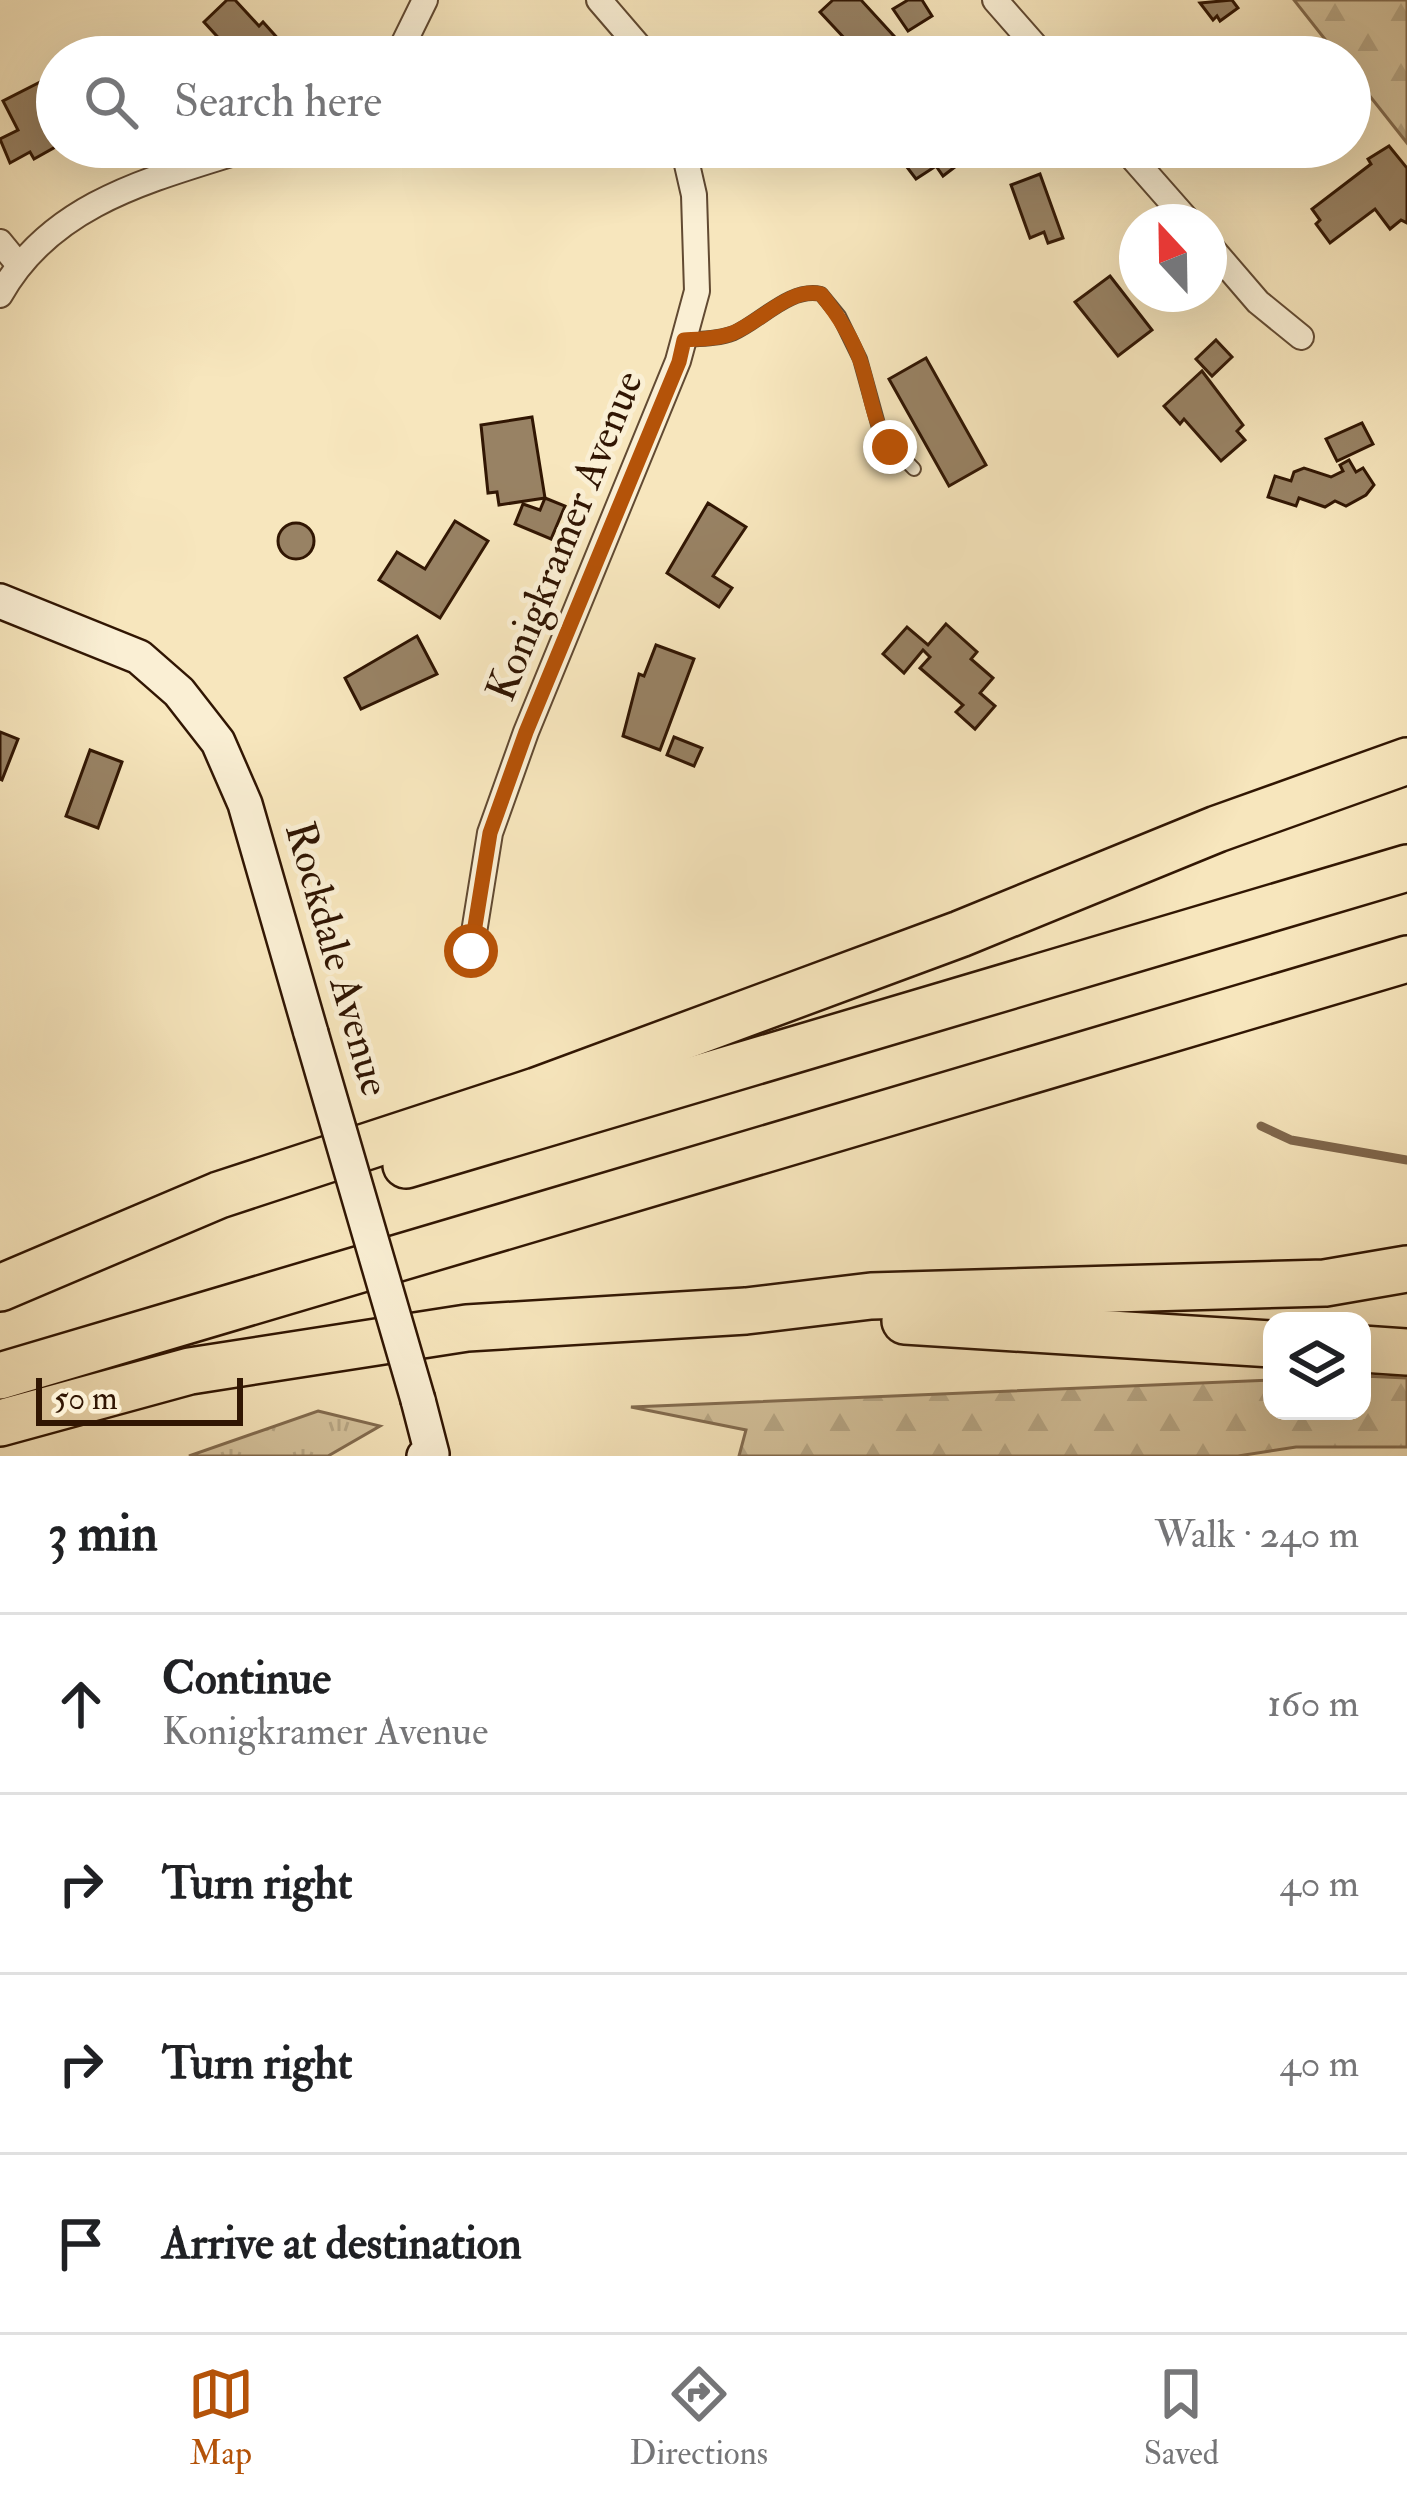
<!DOCTYPE html>
<html lang="en">
<head>
<meta charset="utf-8">
<style>
	:root { --surface:#fff; --page:#f2f2f2; --text:#202124; --muted:#757577; --line:#e0e0e0; --accent:#b45309 }
	body { margin:0; font-family:"IM FELL Double Pica",serif; background:var(--page); color:var(--text) }
	.controls { position:absolute; right:36px; bottom:36px; display:grid; overflow:hidden; border-radius:24px; box-shadow:0 12px 48px #0002 }
	.controls button { width:108px; height:108px; display:grid; place-items:center; padding:0; border:0; border-bottom:3px solid var(--line); background:var(--surface); color:var(--text); font:60px sans-serif }
	.compass { position:absolute; left:1119px; top:204px; width:108px; height:108px; border-radius:50%; background:var(--surface); box-shadow:0 12px 48px #0002; rotate:338deg }
	.scale { position:absolute; left:36px; bottom:30px; width:207px; box-sizing:border-box; padding-left:12px; border:6px solid #311603; border-top:0; font-size:33px; line-height:42px; white-space:nowrap; color:#311603; -webkit-text-stroke:9px #faefd4; paint-order:stroke }
	.stop { position:absolute; width:36px; height:36px; margin:-27px; border:9px solid #b45309; border-radius:50%; background:#fff }
	.stop.end { background:#b45309; border-color:#fff; box-shadow:0 3px 12px #0008 }
	.list { margin:0; padding:0; list-style:none }
	h2 { display:flex; justify-content:space-between; align-items:center; height:156px; margin:0; padding:0 48px; font-size:51px }
	h2 small { font-size:39px; font-weight:400; color:var(--muted) }
	.list li { display:grid; grid-template-columns:78px 1fr auto; gap:36px; align-items:center; box-sizing:border-box; height:180px; padding:0 48px; border-top:3px solid var(--line) }
	.list b { display:block; font-size:45px; white-space:nowrap }
	.list p { margin:0; font-size:39px; white-space:nowrap; color:var(--muted) }
	.list em { font-size:39px; font-style:normal; color:var(--muted) }
	.icon { flex:none; width:66px; height:66px; fill:none; stroke:currentColor; stroke-width:2; stroke-linecap:round; stroke-linejoin:round }
	.map { position:relative; flex:none; width:1407px; height:1456px; overflow:hidden }
	.search { position:absolute; background:var(--surface); box-shadow:0 12px 48px #0002; left:36px; right:36px; top:36px; height:132px; display:flex; align-items:center; gap:30px; box-sizing:border-box; padding:0 42px; border-radius:66px; color:var(--muted); font-size:45px }
	.sheet { height:876px; background:var(--surface) }
	nav { display:flex; justify-content:space-around; align-items:center; box-sizing:border-box; height:168px; border-top:3px solid var(--line); background:var(--surface); font-size:33px; color:var(--muted) }
	nav a { display:grid; justify-items:center; gap:6px }
	nav .on { color:var(--accent) }
	.map>svg:first-child { display:block }
</style>
</head>
<body>
<div class="map">
<svg width="1407" height="1456" viewBox="0 0 1407 1456">
	<defs>
		<pattern id="grass-tufts" width="24" height="20" patternUnits="userSpaceOnUse" patternTransform="scale(3)"><rect width="24" height="20" fill="#d5c39d"/><path d="M3 7l-1-3M5 7V3M7 7l1-3M15 17l-1-3M17 17v-4M19 17l1-3" fill="none" stroke="#b7a786"/></pattern>
		<pattern id="forest-firs" width="22" height="20" patternUnits="userSpaceOnUse" patternTransform="scale(3)"><rect width="22" height="20" fill="#d5c39d"/><path d="M5 1l3.5 6h-7zM16 11l3.5 6h-7z" fill="#b7a786"/></pattern>
	</defs>
	<rect width="100%" height="100%" fill="#f7e6bd"/>
	<filter id="stains"><feTurbulence type="fractalNoise" baseFrequency=".00167" numOctaves="4"/><feColorMatrix values="0 0 0 0 .2 0 0 0 0 .09 0 0 0 0 .02 0 0 0 .5 -.17"/></filter>
	<radialGradient id="worn" r=".72"><stop offset=".6" stop-color="#630" stop-opacity="0"/><stop offset="1" stop-color="#630" stop-opacity=".3"/></radialGradient>
	<polygon fill="url(#grass-tufts)" stroke="#836c50" stroke-width="3" points="318,1411 380,1426 328,1456 189,1456"/>
	<g fill="url(#forest-firs)" stroke="#836c50" stroke-width="3">
		<polygon points="1294,0 1407,0 1407,143 1350,71 1350,57 1339,57"/>
		<polygon points="1362,1376 1407,1378 1407,1447 1296,1447 1238,1456 739,1456 746,1430 631,1407 1272,1380 1272,1411 1362,1411"/>
	</g>
	<g fill="none" stroke-linecap="round" stroke-linejoin="round">
		<polyline stroke="#80684d" stroke-width="9" points="1261,1126 1291,1140 1407,1160"/>
	</g>
	<g fill="#988264" stroke="#311603" stroke-width="3">
		<polygon points="227,0 235,0 259,26 263,22 281,42 277,46 284,52 279,57 236,57 204,22"/>
		<polygon points="833,0 861,0 904,47 893,57 832,57 847,41 820,12"/>
		<polygon points="908,0 922,0 932,16 908,31 893,9"/>
		<polygon points="1232,0 1238,8 1220,21 1217,16 1213,20 1200,3"/>
		<polygon points="52,76 57,86 57,146 34,159 30,152 10,163 0,139 18,130 3,101"/>
		<polygon points="1389,146 1407,168 1407,223 1401,220 1390,229 1375,209 1330,243 1316,224 1320,220 1312,209 1371,164 1368,159"/>
		<polygon points="960,147 968,157 943,176 936,166 916,179 900,158 909,151 904,147"/>
		<polygon points="1040,174 1063,238 1048,243 1044,232 1030,238 1011,185"/>
		<polygon points="1110,276 1152,330 1118,356 1075,302"/>
		<polygon points="1216,340 1232,357 1212,376 1196,359"/>
		<polygon points="926,358 986,465 949,486 889,379"/>
		<polygon points="1202,371 1243,425 1237,431 1245,440 1221,461 1184,419 1180,424 1164,406"/>
		<polygon points="532,417 545,498 499,505 497,492 488,493 481,425"/>
		<polygon points="1362,423 1373,444 1337,461 1326,439"/>
		<polygon points="1349,460 1356,472 1363,468 1374,485 1366,495 1346,506 1335,501 1325,507 1299,498 1296,506 1268,497 1275,476 1291,481 1294,472 1304,468 1331,477 1343,471 1340,465"/>
		<polygon points="545,498 565,506 551,539 515,524 523,504 540,510"/>
		<polygon points="708,503 746,527 713,576 732,588 719,607 667,573"/>
		<polygon points="455,521 488,541 440,618 379,580 397,552 425,569"/>
		<circle cx="296" cy="541" r="18"/>
		<polygon points="946,624 977,652 971,659 993,678 980,693 995,706 975,729 956,712 963,705 920,668 930,657 923,650 904,673 883,654 907,627 928,645"/>
		<polygon points="417,636 437,674 361,709 345,678"/>
		<polygon points="656,645 694,659 660,750 623,736 639,674 644,676"/>
		<polygon points="0,732 18,739 2,780 0,779"/>
		<polygon points="674,737 702,748 694,766 667,755"/>
		<polygon points="90,750 122,762 98,828 66,816"/>
	</g>
	<g fill="none" stroke-linecap="round" stroke-linejoin="round">
		<defs>
			<path id="lane" d="M685 340C701 339 719 339 734 333 761 321 790 287 821 294L839 316 860 359 881 435 914 469"/>
			<g id="street">
				<polyline points="599,0 648,57"/>
				<polyline points="995,0 1045,57"/>
				<polyline points="397,57 425,0"/>
				<polyline points="1123,147 1189,222"/>
				<polyline points="0,242 18,264"/>
				<polyline points="1209,245 1258,302 1301,337"/>
				<path d="M0 295C53 200 157 178 253 147"/>
				<polyline points="471,951 490,833 526,732 678,361 697,291 694,195 683,147"/>
			</g>
			<g id="secondary">
				<polyline points="0,601 139,657 179,692 218,742 245,804 311,1033"/>
				<polyline points="418,1400 432,1454 424,1456"/>
			</g>
			<g id="highway">
				<polyline points="406,1165 1407,868"/>
				<polyline points="0,1288 219,1195 536,1091 960,934 1217,829 1407,761"/>
				<polyline points="905,1321 1272,1344"/>
				<polyline points="1362,1349 1407,1352"/>
				<polyline points="0,1376 1407,959"/>
				<polyline points="0,1423 190,1371 467,1328 746,1311 871,1296 1325,1283 1407,1269"/>
			</g>
		</defs>
		<use href="#lane" stroke="#624a32" stroke-width="16"/>
		<use href="#street" stroke="#624a32" stroke-width="28"/>
		<use href="#secondary" stroke="#311603" stroke-width="38"/>
		<use href="#highway" stroke="#311603" stroke-width="50"/>
		<use href="#lane" stroke="#faefd4" stroke-width="12"/>
		<use href="#street" stroke="#faefd4" stroke-width="24"/>
		<use href="#secondary" stroke="#faefd4" stroke-width="33"/>
		<use href="#highway" stroke="#f7e6bd" stroke-width="45"/>
		<defs>
			<polyline id="secondary-bridge" points="311,1033 418,1400"/>
		</defs>
		<use href="#secondary-bridge" stroke="#311603" stroke-width="38" stroke-linecap="butt"/>
		<use href="#secondary-bridge" stroke="#faefd4" stroke-width="33"/>
	</g>
	<g fill="none" stroke-linecap="round" stroke-linejoin="round">
		<path stroke="#b45309" stroke-width="15" d="M471 951 490 833 526 732 679 362 684 340C700 339 718 339 733 333 761 322 789 287 821 294 838 315 852 337 861 363 871 393 872 421 890 447"/>
	</g>
	<g text-anchor="middle" dominant-baseline="central" stroke-width="10" stroke-linejoin="round" paint-order="stroke">
		<g font-size="42" fill="#311603" stroke="#faefd4">
			<text transform="translate(565 536) rotate(-68)">Konigkramer Avenue</text>
			<text transform="translate(337 959) rotate(74)">Rockdale Avenue</text>
		</g>
	</g>
	<rect width="100%" height="100%" filter="url(#stains)"/>
	<rect width="100%" height="100%" fill="url(#worn)"/>
</svg>
<div class="controls">
<button><svg class="icon" aria-label="layers" viewBox="0 0 24 24"><path d="M12 4l9 5-9 5-9-5zM3 14l9 5 9-5"/></svg></button>
</div>
<svg class="compass" viewBox="-18 -18 36 36"><path d="M0-13l5 13h-10z" fill="#e53935"/><path d="M0 13l5-13h-10z" fill="#757577"/></svg>
<div class="scale">50 m</div>
<div class="stop" style="left:471px;top:951px"></div>
<div class="stop end" style="left:890px;top:447px"></div>
<div class="search"><svg class="icon" aria-label="search" viewBox="0 0 24 24"><circle cx="10" cy="10" r="6"/><path d="M15 15l6 6"/></svg>Search here</div>
</div>
<section class="sheet">
<h2>3 min<small>Walk · 240 m</small></h2>
<ul class="list">
<li><svg class="icon" aria-label="ahead" viewBox="0 0 24 24"><path d="M12 20V5M6 11l6-6 6 6"/></svg><div><b>Continue</b><p>Konigkramer Avenue</p></div><em>160 m</em></li>
<li><svg class="icon" aria-label="right" viewBox="0 0 24 24"><path d="M7 20v-9h11M14 6l5 5-5 5"/></svg><div><b>Turn right</b></div><em>40 m</em></li>
<li><svg class="icon" aria-label="right" viewBox="0 0 24 24"><path d="M7 20v-9h11M14 6l5 5-5 5"/></svg><div><b>Turn right</b></div><em>40 m</em></li>
<li><svg class="icon" aria-label="arrive" viewBox="0 0 24 24"><path d="M6 21V4h12l-3 4 3 4H6"/></svg><div><b>Arrive at destination</b></div></li>
</ul>
</section>
<nav>
<a class="on"><svg class="icon" aria-label="map" viewBox="0 0 24 24"><path d="M3 6l6-2 6 2 6-2v14l-6 2-6-2-6 2zM9 4v14M15 6v14"/></svg>Map</a>
<a><svg class="icon" aria-label="directions" viewBox="0 0 24 24"><path d="M12 3l9 9-9 9-9-9zM9 14v-3h6M13 9l2 2-2 2"/></svg>Directions</a>
<a><svg class="icon" aria-label="saved" viewBox="0 0 24 24"><path d="M7 4h10v16l-5-4-5 4z"/></svg>Saved</a>
</nav>
</body>
</html>
